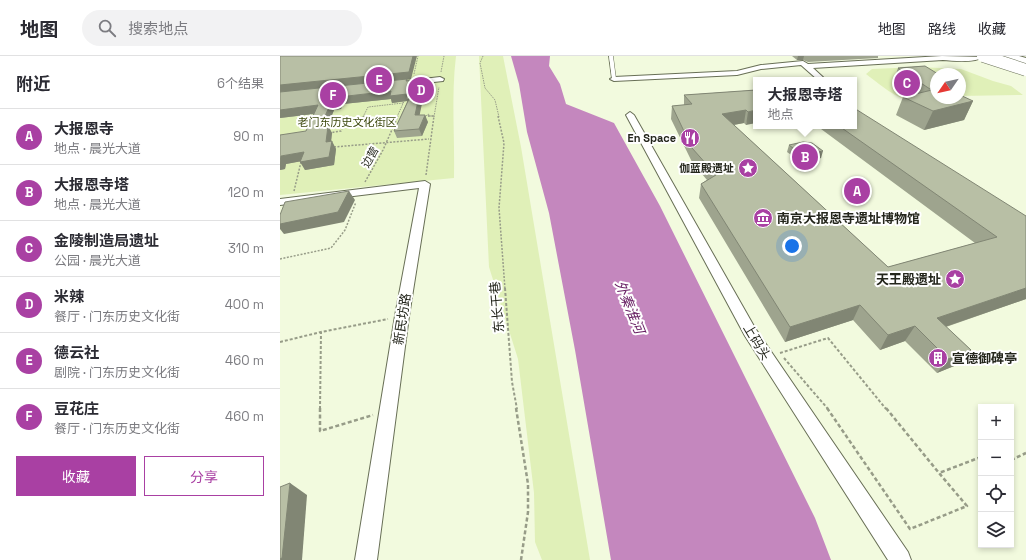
<!DOCTYPE html>
<html lang="zh">
<head>
<meta charset="utf-8">
<style>
	:root { --surface:#fff; --page:#f2f2f3; --text:#2b2b33; --muted:#7c7c81; --line:#e1e1e2; --accent:#a940a3 }
	body { margin:0; font-family:"Space Grotesk","Noto Sans SC",sans-serif; background:var(--page); color:var(--text) }
	.controls { position:absolute; right:12px; bottom:12px; display:grid; overflow:hidden; border-radius:0px; box-shadow:0 2px 6px #0003 }
	.controls button { width:36px; height:36px; display:grid; place-items:center; padding:0; border:0; border-bottom:1px solid var(--line); background:var(--surface); color:var(--text); font:20px sans-serif }
	.compass { position:absolute; left:650px; top:12px; width:36px; height:36px; border-radius:50%; background:var(--surface); box-shadow:0 2px 6px #0003; rotate:236deg }
	.you { position:absolute; left:512px; top:190px; width:14px; height:14px; margin:-10px; border:3px solid #fff; border-radius:50%; background:#1a73e8; box-shadow:0 0 0 6px #1a73e833 }
	.badge { display:grid; place-items:center; width:26px; height:26px; border-radius:50%; background:var(--accent); color:#fff; font-size:13px; font-weight:700 }
	.pin { position:absolute; translate:-50% -50%; border:2px solid #fff; box-shadow:0 1px 4px #0006 }
	.popup { position:absolute; left:473px; top:21px; width:104px; height:52px; box-sizing:border-box; display:grid; place-content:center; border-radius:0px; background:var(--surface); filter:drop-shadow(0 1px 3px #0005); font-size:13px; white-space:nowrap; color:var(--muted) }
	.popup b { font-size:15px; color:var(--text) }
	.popup::after { content:''; position:absolute; left:50%; top:100%; margin-left:-8px; border:8px solid transparent; border-top-color:var(--surface) }
	.list { margin:0; padding:0; list-style:none }
	h2 { display:flex; justify-content:space-between; align-items:center; height:52px; margin:0; padding:0 16px; font-size:17px }
	h2 small { font-size:13px; font-weight:400; color:var(--muted) }
	.list li { display:grid; grid-template-columns:26px 1fr auto; gap:12px; align-items:center; box-sizing:border-box; height:56px; padding:0 16px; border-top:1px solid var(--line) }
	.list b { display:block; font-size:15px; white-space:nowrap }
	.list p { margin:0; font-size:13px; white-space:nowrap; color:var(--muted) }
	.list em { font-size:13px; font-style:normal; color:var(--muted) }
	.actions { display:flex; gap:8px; padding:12px 16px }
	.actions a { flex:1; padding:9px 0; border:1px solid var(--accent); border-radius:0px; text-align:center; font-size:14px; color:var(--accent) }
	.actions .main { background:var(--accent); color:#fff }
	.icon { flex:none; width:22px; height:22px; fill:none; stroke:currentColor; stroke-width:2; stroke-linecap:round; stroke-linejoin:round }
	.map { position:relative; flex:none; width:746px; height:504px; overflow:hidden }
	header { display:flex; align-items:center; gap:24px; box-sizing:border-box; height:56px; padding:0 20px; background:var(--surface); border-bottom:1px solid var(--line) }
	header strong { font-size:19px }
	nav { display:flex; gap:22px; margin-inline-start:auto; font-size:14px }
	.search { width:280px; height:36px; background:var(--page); display:flex; align-items:center; gap:10px; box-sizing:border-box; padding:0 14px; border-radius:22px; color:var(--muted); font-size:15px }
	main { display:flex }
	aside { flex:1; background:var(--surface) }
	.map>svg:first-child { display:block }
</style>
</head>
<body>
<header>
<strong>地图</strong>
<div class="search"><svg class="icon" aria-label="search" viewBox="0 0 24 24"><circle cx="10" cy="10" r="6"/><path d="M15 15l6 6"/></svg>搜索地点</div>
<nav><a>地图</a><a>路线</a><a>收藏</a></nav>
</header>
<main>
<aside>
<h2>附近<small>6个结果</small></h2>
<ul class="list">
<li><span class="badge">A</span><div><b>大报恩寺</b><p>地点 · 晨光大道</p></div><em>90 m</em></li>
<li><span class="badge">B</span><div><b>大报恩寺塔</b><p>地点 · 晨光大道</p></div><em>120 m</em></li>
<li><span class="badge">C</span><div><b>金陵制造局遗址</b><p>公园 · 晨光大道</p></div><em>310 m</em></li>
<li><span class="badge">D</span><div><b>米辣</b><p>餐厅 · 门东历史文化街</p></div><em>400 m</em></li>
<li><span class="badge">E</span><div><b>德云社</b><p>剧院 · 门东历史文化街</p></div><em>460 m</em></li>
<li><span class="badge">F</span><div><b>豆花庄</b><p>餐厅 · 门东历史文化街</p></div><em>460 m</em></li>
</ul>
<div class="actions"><a class="main">收藏</a><a>分享</a></div>
</aside>
<div class="map">
<svg width="746" height="504" viewBox="0 0 746 504">
	<rect width="100%" height="100%" fill="#f2fade"/>
	<g fill="#e0f0b8">
		<path d="M0 0H176C171 40 175 81 174 122L0 139Z"/>
		<polygon points="199,0 223,0 241,91 310,504 262,504 255,486 254,437 238,303 209,211"/>
		<path d="M639 11 681 13 713 25 731 30 743 39 680 40V18H656V42C625 52 610 36 586 18L592 13Z"/>
	</g>
	<polygon fill="#c487be" points="231,0 270,0 269,10 280,28 286,48 334,67 380,150 535,462 551,504 331,504 295,294 269,157 247,76 239,28"/>
	<g fill="none" stroke-linecap="round" stroke-linejoin="round">
		<defs>
			<polygon id="lane" points="329,0 333,0 336,23 334,24 332,23"/>
			<g id="street">
				<path d="M662 0 703 1C695 7 673 5 663 4L533 12 546 24H538L521 9 481 13 457 19 334 25 330 23 334 21 457 15 481 9 523 5 528 8Z"/>
				<polygon points="160,21 164,23 163,25 126,29 122,27 126,25"/>
				<polygon points="350,56 354,59 475,272 628,496 631,504 608,504 465,280 346,59"/>
				<polygon points="145,125 150,128 129,260 97,504 75,504 115,260 139,132 0,149 0,143"/>
			</g>
			<polygon id="primary" points="723,0 739,0 746,2 746,9 724,2"/>
		</defs>
		<use href="#lane" stroke="#686f56" stroke-width="1"/>
		<use href="#street" stroke="#686f56" stroke-width="2"/>
		<use href="#primary" stroke="#686f56" stroke-width="2"/>
		<g stroke="#979c88" stroke-width="1" stroke-dasharray="1.5 1" stroke-linecap="butt">
			<polyline points="203,0 200,7 205,32 215,44 219,61"/>
			<polyline points="161,16 164,0"/>
			<polyline points="134,18 138,0"/>
			<polyline points="83,61 88,51 123,47"/>
			<polyline points="117,61 125,43"/>
			<polyline points="144,61 149,58 148,60 154,60"/>
			<polyline points="154,61 159,31"/>
		</g>
		<g stroke="#979c88" stroke-width="1.5" stroke-dasharray="2 1.5" stroke-linecap="butt">
			<polyline points="148,60 154,60"/>
			<polyline points="218,60 224,87 219,152 225,233"/>
			<polyline points="144,61 146,60"/>
			<polyline points="49,77 61,75 65,65 82,63 84,60"/>
			<polyline points="54,91 149,83"/>
			<polyline points="146,119 154,60"/>
			<polyline points="85,126 103,94 118,60"/>
			<polyline points="14,135 21,106"/>
			<polyline points="0,203 51,192 65,174 76,146"/>
		</g>
		<g stroke="#979c88" stroke-width="2" stroke-dasharray="3 2" stroke-linecap="butt">
			<polyline points="225,232 232,326 237,353"/>
			<polyline points="0,286 41,276 108,263"/>
			<polyline points="500,297 548,282 606,353"/>
			<polyline points="504,302 548,353"/>
			<polyline points="40,353 41,276"/>
		</g>
		<g stroke="#979c88" stroke-width="2.5" stroke-dasharray="4 2.5" stroke-linecap="butt">
			<polyline points="40,352 40,375 93,359"/>
			<polyline points="236,352 248,428 248,456 241,504"/>
			<polyline points="547,352 630,473 687,450 659,417 701,401"/>
			<polyline points="606,352 659,417"/>
			<polyline points="731,404 746,397"/>
		</g>
		<use href="#lane" fill="#fff" fill-rule="evenodd"/>
		<use href="#street" fill="#fff" fill-rule="evenodd"/>
		<use href="#primary" fill="#fff" fill-rule="evenodd"/>
		<defs>
			<polyline id="highway-bridge" points="703,0 746,14"/>
		</defs>
		<use href="#highway-bridge" stroke="#686f56" stroke-width="13" stroke-linecap="butt"/>
		<use href="#highway-bridge" stroke="#fff" stroke-width="12"/>
	</g>
	<g fill="#9ea48e">
		<polygon points="0,0 131,23 65,30 127,23 128,25 137,24 143,22 146,28 139,59 148,66 142,80 117,82 114,75 127,46 127,45 112,47 111,43 63,48 61,53 54,54 48,70 52,77 51,85 56,93 54,109 25,114 21,105 6,108 5,113 0,114 26,75 34,58 0,62"/>
		<polygon points="512,0 598,0 598,2 528,6 523,4 517,4"/>
		<polygon points="645,10 656,42 693,45 684,64 644,74 616,59 623,41 638,37 615,21 618,12"/>
		<polygon points="476,34 466,69 464,67 454,69 608,211 695,187 537,70 574,70 746,160 746,243 666,271 691,294 679,308 657,317 625,285 600,294 573,264 505,286 419,142 421,128 427,124 412,106 391,63 392,50 404,49 404,39"/>
		<polygon points="509,89 541,102 527,105 517,103 507,96"/>
	</g>
	<g fill="#818674">
		<polygon points="133,0 137,0 131,23 0,36 0,29"/>
		<polygon points="518,0 524,0 523,4 517,4"/>
		<polygon points="143,22 146,28 138,67 135,59"/>
		<polygon points="111,35 127,38 130,45 129,50 127,45 112,47 111,43 63,48 61,53 54,54 44,78 40,71 51,47 59,41"/>
		<polygon points="693,45 684,64 644,74 653,55"/>
		<polygon points="38,49 41,57 0,62 0,54"/>
		<polygon points="466,54 464,67 441,71 442,58"/>
		<polygon points="476,54 476,67 466,69 468,56"/>
		<polygon points="145,59 148,66 142,80 139,73"/>
		<polygon points="48,70 52,77 50,94 46,86"/>
		<polygon points="52,85 56,93 54,109 25,114 20,106"/>
		<polygon points="543,95 541,102 527,105 528,98"/>
		<polygon points="24,96 28,104 6,108 5,113 0,114 0,106 1,100"/>
		<polygon points="69,135 75,144 64,166 4,178 0,173 0,168"/>
		<polygon points="746,232 746,243 647,277 657,262"/>
		<polygon points="580,249 573,264 505,286 510,271"/>
		<polygon points="635,270 625,285 600,294 608,279"/>
		<polygon points="691,294 679,308 657,317 668,303"/>
		<polygon points="10,427 27,439 22,504 0,504"/>
	</g>
	<g fill="#b8bfa5" stroke="#818674">
		<polygon points="0,0 133,0 129,16 0,29"/>
		<polygon points="645,10 658,18 656,18 656,33 650,33 618,12"/>
		<polygon points="138,22 143,22 135,59 145,59 139,73 114,75 129,43 126,43 127,38 110,40 111,35 59,41 57,46 51,47 40,71 48,70 46,86 52,85 49,101 20,106 24,96 1,100 0,106 0,79 26,75 38,49 0,54 0,36 127,23 126,25 137,24"/>
		<polygon points="656,33 656,42 680,42 680,39 693,45 653,55 623,41"/>
		<polygon points="476,34 476,54 468,56 466,54 442,58 608,211 717,181 559,70 574,70 574,52 746,160 746,232 657,262 691,294 668,303 635,270 608,279 580,249 510,271 421,128 436,119 412,92 392,50 412,48 404,39"/>
		<polygon points="523,86 532,87 543,95 528,98 518,96 509,89"/>
		<polygon points="69,135 58,156 0,168 0,159 5,146"/>
		<polygon points="10,427 2,502 0,503 0,431"/>
	</g>
	<defs>
		<symbol id="restaurant-disc" viewBox="-11 -11 22 22"><circle r="9.5" fill="#a940a3" stroke="#fff"/><path d="M-5-6h1v4h1v-4h1v4h1v-4h1v5L-1.5 .5V6h-2V.5L-5-1ZM5-6V6H3V1.5H1.5Q1.5-4 5-6Z" fill="#fff"/></symbol>
		<symbol id="sight-disc" viewBox="-11 -11 22 22"><circle r="9.5" fill="#a940a3" stroke="#fff"/><path d="M0-6L1.8-2.2L6-1.7L2.9 1.2L3.7 5.4L0 3.3L-3.7 5.4L-2.9 1.2L-6-1.7L-1.8-2.2Z" fill="#fff"/></symbol>
		<symbol id="museum-disc" viewBox="-11 -11 22 22"><circle r="9.5" fill="#a940a3" stroke="#fff"/><path d="M0-6L6-3V-2H-6V-3ZM-5-1h2V3h-2ZM-1-1h2V3h-2ZM3-1h2V3H3ZM-6 4H6V6H-6Z" fill="#fff"/></symbol>
		<symbol id="building-disc" viewBox="-11 -11 22 22"><circle r="9.5" fill="#a940a3" stroke="#fff"/><path d="M-4-6H4V6H1V3H-1V6H-4ZM-2.5-4.3h1.7v1.8h-1.7ZM.8-4.3h1.7v1.8H.8ZM-2.5-1h1.7V.8h-1.7ZM.8-1h1.7V.8H.8Z" fill="#fff"/></symbol>
	</defs>
	<g fill-rule="evenodd">
		<use href="#restaurant-disc" x="399" y="71" width="22" height="22"/>
		<use href="#sight-disc" x="457" y="101" width="22" height="22"/>
		<use href="#museum-disc" x="472" y="151" width="22" height="22"/>
		<use href="#sight-disc" x="664" y="212" width="22" height="22"/>
		<use href="#building-disc" x="647" y="291" width="22" height="22"/>
	</g>
	<g text-anchor="middle" dominant-baseline="central" stroke-width="4" stroke-linejoin="round" paint-order="stroke">
		<g font-size="11" fill="#3b470c" stroke="#fff">
			<text x="67" y="66">老门东历史文化街区</text>
		</g>
		<g font-size="11" font-weight="bold" fill="#24261c" stroke="#fff" text-anchor="end">
			<text x="396" y="82">En Space</text>
			<text x="454" y="112">伽蓝殿遗址</text>
		</g>
		<g font-size="11" fill="#24261c" stroke="#fff">
			<text transform="translate(90 101) rotate(-62)">边营</text>
		</g>
		<g font-size="13" font-weight="bold" fill="#24261c" stroke="#fff" text-anchor="start">
			<text x="497" y="162">南京大报恩寺遗址博物馆</text>
			<text x="661" y="223" text-anchor="end">天王殿遗址</text>
			<text x="672" y="302">宣德御碑亭</text>
		</g>
		<g font-size="13" fill="#24261c" stroke="#fff">
			<text transform="translate(217 251) rotate(-95)">东长干巷</text>
			<text transform="translate(122 263) rotate(-81)">新民坊路</text>
			<text transform="translate(477 286) rotate(59)">上码头</text>
		</g>
		<g font-size="14" font-style="italic" fill="#661d62" stroke="#fff">
			<text transform="translate(350 251) rotate(68)">外秦淮河</text>
		</g>
	</g>
</svg>
<div class="controls">
<button>+</button>
<button>−</button>
<button><svg class="icon" aria-label="locate" viewBox="0 0 24 24"><circle cx="12" cy="12" r="6"/><path d="M12 2v4M12 18v4M2 12h4M18 12h4"/></svg></button>
<button><svg class="icon" aria-label="layers" viewBox="0 0 24 24"><path d="M12 4l9 5-9 5-9-5zM3 14l9 5 9-5"/></svg></button>
</div>
<svg class="compass" viewBox="-18 -18 36 36"><path d="M0-13l5 13h-10z" fill="#e53935"/><path d="M0 13l5-13h-10z" fill="#7c7c81"/></svg>
<div class="you"></div>
<div class="pin badge" style="left:577px;top:135px">A</div>
<div class="pin badge" style="left:525px;top:101px">B</div>
<div class="popup"><b>大报恩寺塔</b>地点</div>
<div class="pin badge" style="left:627px;top:27px">C</div>
<div class="pin badge" style="left:141px;top:34px">D</div>
<div class="pin badge" style="left:99px;top:24px">E</div>
<div class="pin badge" style="left:53px;top:39px">F</div>
</div>
</main>
</body>
</html>
